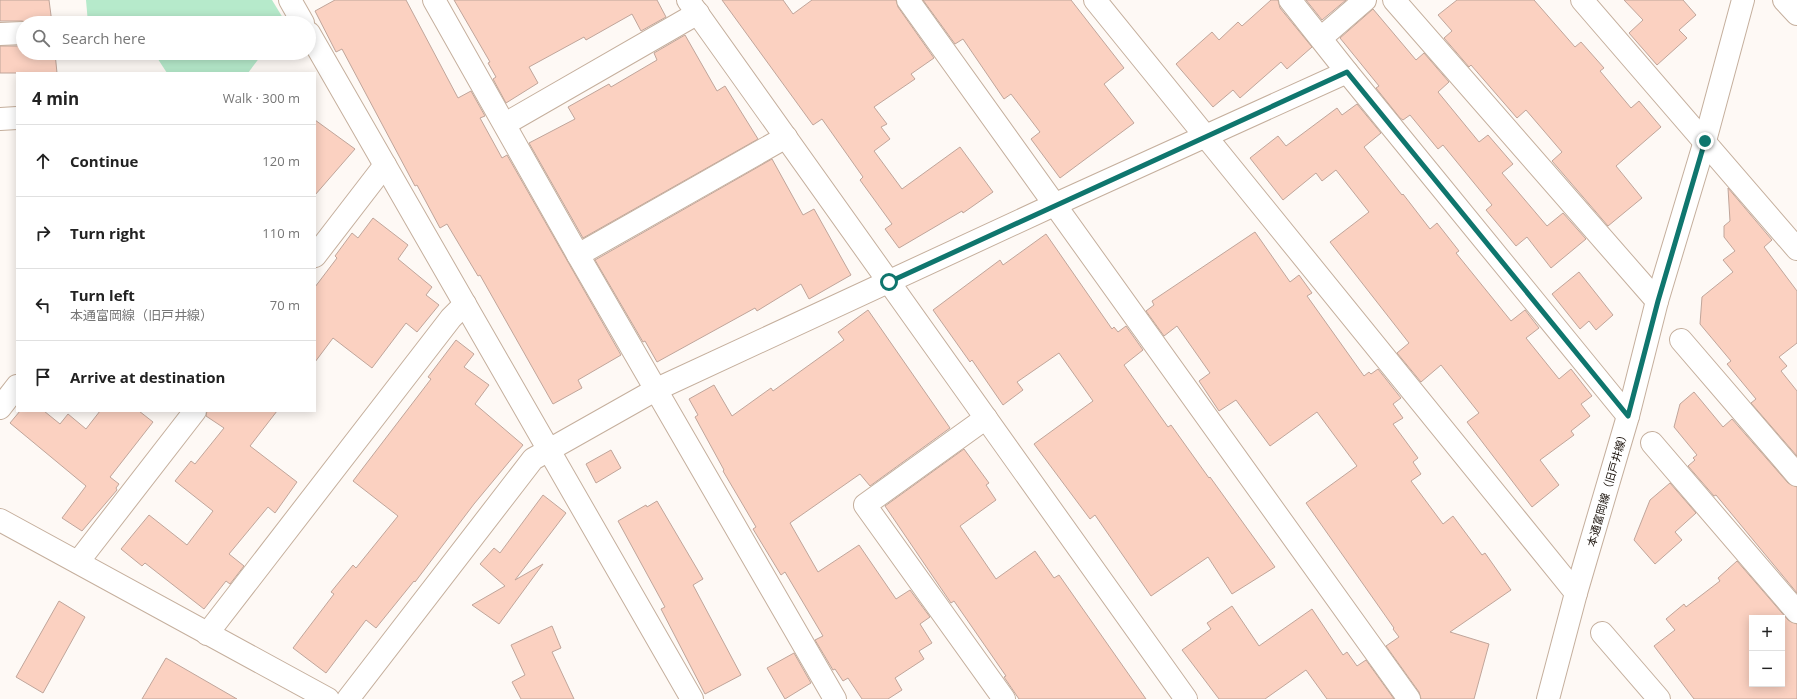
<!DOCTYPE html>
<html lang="en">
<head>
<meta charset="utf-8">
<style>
	:root { --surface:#fff; --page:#f2f2f2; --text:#222; --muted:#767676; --line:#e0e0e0 }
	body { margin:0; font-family:"Open Sans","Noto Sans JP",sans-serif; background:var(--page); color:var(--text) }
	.controls { position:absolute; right:12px; bottom:12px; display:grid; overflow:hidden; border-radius:0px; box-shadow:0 2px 10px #0003 }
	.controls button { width:36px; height:36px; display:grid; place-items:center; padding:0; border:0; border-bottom:1px solid var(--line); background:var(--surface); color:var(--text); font:20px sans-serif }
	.stop { position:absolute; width:12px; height:12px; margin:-9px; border:3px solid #0f766e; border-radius:50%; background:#fff }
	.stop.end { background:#0f766e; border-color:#fff; box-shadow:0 1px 4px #0008 }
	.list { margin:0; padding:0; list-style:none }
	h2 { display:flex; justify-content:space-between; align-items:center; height:52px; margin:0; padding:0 16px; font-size:17px }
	h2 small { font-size:13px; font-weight:400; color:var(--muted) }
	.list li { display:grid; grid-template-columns:26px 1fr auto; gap:12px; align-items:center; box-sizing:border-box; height:72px; padding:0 16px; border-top:1px solid var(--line) }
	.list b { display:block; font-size:15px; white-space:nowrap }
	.list p { margin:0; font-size:13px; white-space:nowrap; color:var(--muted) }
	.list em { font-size:13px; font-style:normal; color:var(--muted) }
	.icon { flex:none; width:22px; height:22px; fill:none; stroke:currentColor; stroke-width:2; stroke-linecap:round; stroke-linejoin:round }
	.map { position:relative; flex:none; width:1797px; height:699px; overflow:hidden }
	.search { position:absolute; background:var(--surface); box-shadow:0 2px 10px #0003; left:16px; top:16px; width:300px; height:44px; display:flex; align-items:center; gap:10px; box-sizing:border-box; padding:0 14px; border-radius:22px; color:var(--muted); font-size:15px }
	.panel { position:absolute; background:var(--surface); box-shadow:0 2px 10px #0003; left:16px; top:72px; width:300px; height:340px; border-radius:0px }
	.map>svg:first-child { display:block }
</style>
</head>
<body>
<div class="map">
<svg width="1797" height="699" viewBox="0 0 1797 699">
	<rect width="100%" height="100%" fill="#fef9f5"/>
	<g fill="#b6eacb">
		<polygon points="86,0 272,0 286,23 88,23"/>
		<polygon points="154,53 263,53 248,73 167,73"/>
	</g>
	<g fill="#fbd1c1" stroke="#c0a59a" fill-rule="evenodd">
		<polygon points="0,0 49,0 52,23 30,23 22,21 0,21"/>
		<polygon points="335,0 406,0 458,98 471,91 485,116 480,118 502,158 507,155 621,355 578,380 582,388 553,404 480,275 478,276 447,224 440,228 417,185 415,186 342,49 336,52 315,11"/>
		<polygon points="454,0 657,0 666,17 641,31 632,14 586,40 584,37 529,67 538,83 506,103 493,79 496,77 488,63 490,62"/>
		<polygon points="722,0 783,0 793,14 812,0 896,0 898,7 934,58 911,74 915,79 874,107 887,124 881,127 890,139 874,151 902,189 960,147 993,192 963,213 962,211 899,248 885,229 892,224 860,180 863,177 822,119 813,125"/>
		<polygon points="923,0 1071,0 1124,68 1104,84 1134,123 1060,178 1031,139 1040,132 1011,94 1004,99 963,39 955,44"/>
		<polygon points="1271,0 1278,0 1280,8 1312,47 1287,69 1281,62 1240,98 1233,90 1213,107 1176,64 1212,32 1219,40 1238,22 1242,26"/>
		<polygon points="1306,0 1346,0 1322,20"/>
		<polygon points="1457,0 1534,0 1575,47 1581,42 1604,68 1600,71 1631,108 1639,101 1661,127 1616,166 1642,198 1608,226 1552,161 1562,152 1526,110 1517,118 1471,65 1469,67 1444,38 1452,31 1438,15"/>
		<polygon points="1624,0 1683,0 1696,15 1679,30 1687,38 1657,65 1629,33 1643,20"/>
		<polygon points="1373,9 1416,60 1424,53 1449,82 1438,92 1479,142 1488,135 1513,164 1502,173 1547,226 1563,213 1586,239 1551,268 1527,237 1516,246 1486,210 1492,205 1443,145 1438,149 1410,115 1403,120 1400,118 1376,88 1379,86 1340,38"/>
		<polygon points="685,35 717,91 725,86 758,139 583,238 529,143 575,119 568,107 609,84 611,87 657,60 654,53"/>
		<polygon points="0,46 23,46 23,53 55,53 57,73 0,73"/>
		<polygon points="1357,104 1381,133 1364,147 1402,195 1403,194 1430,229 1437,223 1459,251 1456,253 1511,321 1525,310 1539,328 1526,338 1559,379 1571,369 1592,396 1581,404 1590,416 1571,431 1574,435 1540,460 1559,485 1532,507 1467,422 1479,413 1441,365 1421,382 1397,353 1409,343 1330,242 1369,212 1336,170 1322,181 1316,173 1283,200 1250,158 1278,136 1286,146 1337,108 1342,115"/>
		<polygon points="315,120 355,149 315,195"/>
		<polygon points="772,159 803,215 814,209 851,275 809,299 801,284 757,311 755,308 657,362 645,341 643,342 595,260"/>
		<polygon points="1728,188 1772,240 1764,247 1797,291 1797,343 1779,357 1787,366 1781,371 1797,391 1797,456 1751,403 1756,399 1727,364 1731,361 1700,324 1702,297 1733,272 1723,260 1735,251 1724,237 1724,226 1730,221"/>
		<polygon points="373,218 408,245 398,259 432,287 426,295 439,305 417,332 406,323 372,368 333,338 315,362 315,287 337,258 335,256 352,233 358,238"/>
		<polygon points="1255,232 1290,282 1299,275 1312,293 1307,296 1364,376 1369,372 1371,374 1378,369 1401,398 1393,404 1403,418 1393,424 1418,458 1413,462 1421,474 1411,481 1443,524 1453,516 1482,555 1485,553 1511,590 1450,632 1489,644 1474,699 1421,699 1419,692 1386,646 1399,637 1393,629 1394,628 1306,503 1357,466 1317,412 1270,446 1236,400 1219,411 1199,381 1210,373 1177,326 1164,336 1146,311 1154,305 1152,301"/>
		<polygon points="1046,234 1112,329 1114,327 1118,332 1126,326 1143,350 1124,365 1168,427 1171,425 1209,478 1210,477 1275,567 1232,594 1208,557 1151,596 1095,515 1090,519 1034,444 1093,401 1059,353 1017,382 1023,390 1003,405 972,360 970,362 933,310 1000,260 1003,265"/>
		<polygon points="1579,272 1613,315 1596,330 1589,321 1580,329 1552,294"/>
		<polygon points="868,310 950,428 870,486 860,474 790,523 818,572 859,545 896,599 910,590 930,617 920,624 932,643 919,651 924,659 895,678 902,690 888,699 862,699 848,678 843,681 835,669 833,670 815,640 823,636 785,572 781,575 753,529 756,527 723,471 724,470 695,417 698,415 689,399 714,385 732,416 771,388 773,391 844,340 838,332"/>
		<polygon points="456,340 474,354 464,367 489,385 475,404 523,445 474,504 415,582 414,581 376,628 366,620 326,673 293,648 334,594 331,592 353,565 356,568 398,516 353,481 431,379 428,377"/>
		<polygon points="1694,392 1723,427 1732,419 1788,483 1797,487 1797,593 1716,495 1714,496 1688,466 1695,460 1693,458 1697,455 1674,427 1680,404"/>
		<polygon points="20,411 44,411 60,424 68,414 86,429 100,411 139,411 153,422 110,477 119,484 116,488 117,490 82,531 62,518 86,486 10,423"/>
		<polygon points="207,411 277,411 250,446 297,482 275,513 268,507 229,554 244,566 230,584 226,581 204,609 145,563 142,566 121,549 149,515 187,545 213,511 175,481 191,461 195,464 224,428 206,416"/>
		<polygon points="964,449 989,483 986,485 996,500 960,526 996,579 1035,551 1054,578 1059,575 1146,699 1019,699 1004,677 1006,676 954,601 951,603 885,506"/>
		<polygon points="611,450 621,468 596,483 586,464"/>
		<polygon points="1670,483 1696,513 1675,532 1682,540 1655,564 1634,540 1650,500"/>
		<polygon points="543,495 566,513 515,580 543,564 499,624 472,605 505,586 480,564 494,548 500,553"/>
		<polygon points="657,501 703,579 693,585 741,675 705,694 661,609 665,607 618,521 646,505 647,507"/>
		<path d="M1737 561 1788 620 1797 624V699H1694L1654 646 1675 630 1666 619 1684 604 1686 607 1720 581 1718 578ZM1752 618H1782V684H1752Z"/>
		<polygon points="59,601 85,617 43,693 16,677"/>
		<polygon points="1232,606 1259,646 1312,609 1343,655 1347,652 1357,666 1366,660 1394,699 1327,699 1306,670 1265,699 1219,699 1182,650 1211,629 1207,623"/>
		<polygon points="552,626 561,648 552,652 574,699 521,699 512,682 525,675 511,645"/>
		<polygon points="794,653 811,683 785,699 767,668"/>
		<polygon points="166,658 237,699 142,699"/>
	</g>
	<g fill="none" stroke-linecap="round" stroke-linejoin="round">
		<defs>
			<g id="minor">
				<polyline points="290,0 303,23"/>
				<polyline points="434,0 578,255 835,699"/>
				<polyline points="688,0 1186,699"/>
				<polyline points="908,0 1409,699"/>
				<polyline points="1095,0 1576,593"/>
				<polyline points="1290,0 1347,72 1628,416"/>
				<polyline points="1394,0 1657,301"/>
				<polyline points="1582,0 1797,249"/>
				<polyline points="1784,0 1797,14"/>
				<polyline points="309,33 692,699"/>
				<polyline points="0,34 23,33"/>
				<polyline points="1321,38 1365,0"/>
				<polyline points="0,119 17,118"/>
				<polyline points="505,124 698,13"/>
				<polyline points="578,255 786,137"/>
				<polyline points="315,256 385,165"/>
				<polyline points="1681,340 1797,475"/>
				<polyline points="0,408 17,386"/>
				<polyline points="986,418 865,505 1004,699"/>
				<polyline points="1652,443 1797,612"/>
				<polyline points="0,520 328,699"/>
				<polyline points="78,562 195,411"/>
				<polyline points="1602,633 1659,699"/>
				<polyline points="207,634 451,318 465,304"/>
				<polyline points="348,699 533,459 657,389 1056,204 1347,72"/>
				<polyline points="1548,699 1576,593 1628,416 1657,301 1705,141 1743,0"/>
			</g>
		</defs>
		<use href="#minor" stroke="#c5af9d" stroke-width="24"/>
		<use href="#minor" stroke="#fff" stroke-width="22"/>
	</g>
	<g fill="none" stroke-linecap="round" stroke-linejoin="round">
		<polyline stroke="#0f766e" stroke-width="5" points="889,282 1347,72 1628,416 1658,301 1705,141"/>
	</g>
	<g text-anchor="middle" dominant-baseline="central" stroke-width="3" stroke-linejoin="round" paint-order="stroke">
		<g font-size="11" fill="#1c140d" stroke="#fff">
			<text transform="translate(1607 488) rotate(-74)">本通富岡線（旧戸井線）</text>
		</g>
	</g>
</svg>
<div class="controls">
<button>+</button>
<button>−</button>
</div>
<div class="stop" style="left:889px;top:282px"></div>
<div class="stop end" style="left:1705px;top:141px"></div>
<div class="search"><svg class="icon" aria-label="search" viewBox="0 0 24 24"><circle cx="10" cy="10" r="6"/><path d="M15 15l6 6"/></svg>Search here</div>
<section class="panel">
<h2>4 min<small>Walk · 300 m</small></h2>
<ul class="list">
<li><svg class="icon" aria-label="ahead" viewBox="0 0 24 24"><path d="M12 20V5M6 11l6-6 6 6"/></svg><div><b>Continue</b></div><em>120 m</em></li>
<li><svg class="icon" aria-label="right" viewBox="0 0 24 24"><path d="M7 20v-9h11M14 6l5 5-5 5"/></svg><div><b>Turn right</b></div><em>110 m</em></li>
<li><svg class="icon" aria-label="left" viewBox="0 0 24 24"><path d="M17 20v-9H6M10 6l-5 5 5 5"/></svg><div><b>Turn left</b><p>本通富岡線（旧戸井線）</p></div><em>70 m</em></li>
<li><svg class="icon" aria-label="arrive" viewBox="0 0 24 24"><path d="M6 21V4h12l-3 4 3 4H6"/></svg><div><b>Arrive at destination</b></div></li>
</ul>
</section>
</div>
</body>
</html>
